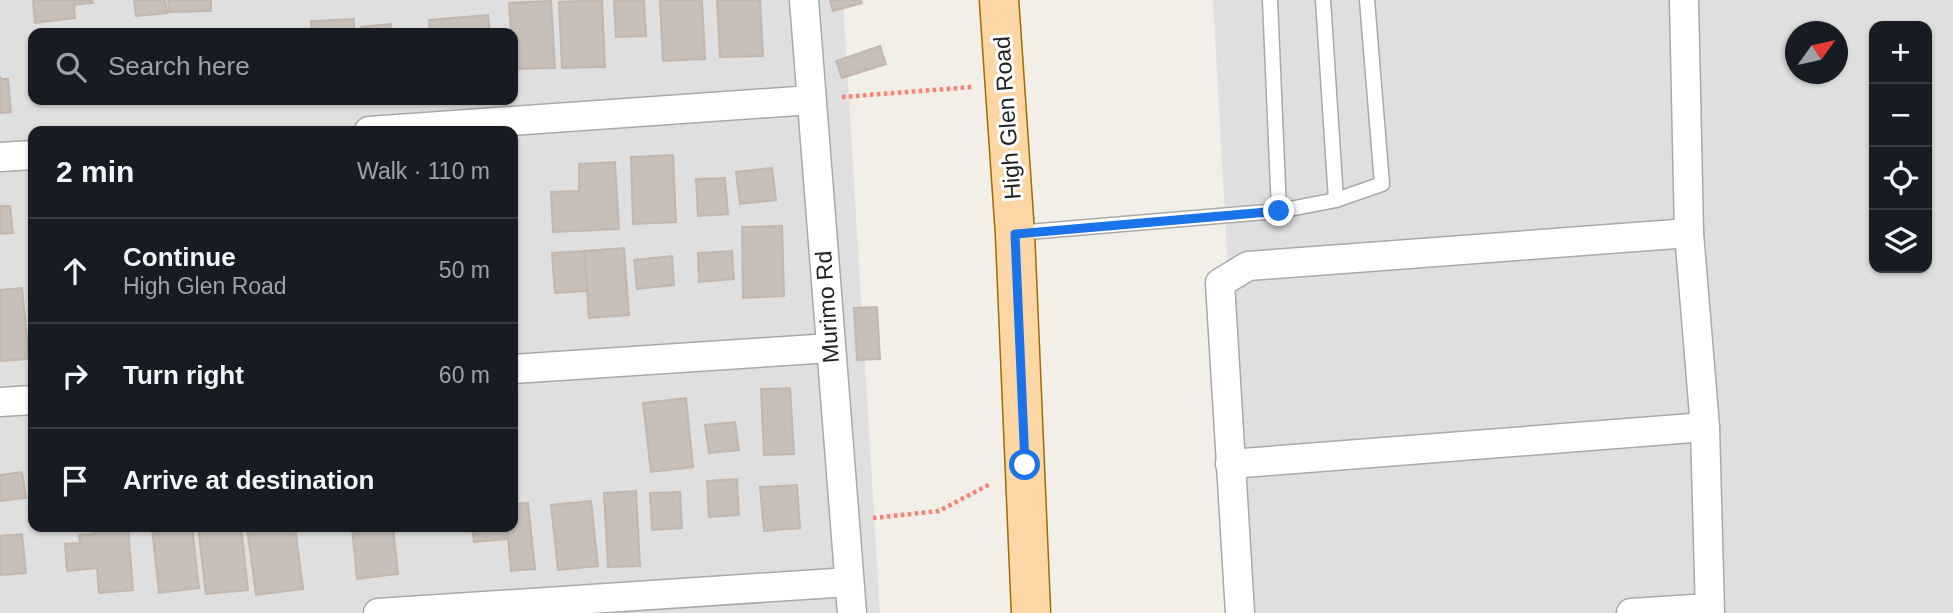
<!DOCTYPE html>
<html lang="en">
<head>
<meta charset="utf-8">
<style>
	:root { --surface:#171b24; --page:#242831; --text:#f1f3f6; --muted:#9ea1a6; --line:#363941 }
	body { margin:0; font-family:Arial,sans-serif; background:var(--page); color:var(--text) }
	.controls { position:absolute; right:21px; top:21px; display:grid; overflow:hidden; border-radius:14px; box-shadow:0 2px 5px #0004 }
	.controls button { width:63px; height:63px; display:grid; place-items:center; padding:0; border:0; border-bottom:2px solid var(--line); background:var(--surface); color:var(--text); font:35px sans-serif }
	.compass { position:absolute; left:1785px; top:21px; width:63px; height:63px; border-radius:50%; background:var(--surface); box-shadow:0 2px 5px #0004; rotate:57deg }
	.stop { position:absolute; width:21px; height:21px; margin:-16px; border:5px solid #1a73e8; border-radius:50%; background:#fff }
	.stop.end { background:#1a73e8; border-color:#fff; box-shadow:0 2px 7px #0008 }
	.list { margin:0; padding:0; list-style:none }
	h2 { display:flex; justify-content:space-between; align-items:center; height:91px; margin:0; padding:0 28px; font-size:30px }
	h2 small { font-size:23px; font-weight:400; color:var(--muted) }
	.list li { display:grid; grid-template-columns:46px 1fr auto; gap:21px; align-items:center; box-sizing:border-box; height:105px; padding:0 28px; border-top:2px solid var(--line) }
	.list b { display:block; font-size:26px; white-space:nowrap }
	.list p { margin:0; font-size:23px; white-space:nowrap; color:var(--muted) }
	.list em { font-size:23px; font-style:normal; color:var(--muted) }
	.icon { flex:none; width:38px; height:38px; fill:none; stroke:currentColor; stroke-width:2; stroke-linecap:round; stroke-linejoin:round }
	.map { position:relative; flex:none; width:1953px; height:613px; overflow:hidden }
	.search { position:absolute; background:var(--surface); box-shadow:0 2px 5px #0004; left:28px; top:28px; width:490px; height:77px; display:flex; align-items:center; gap:18px; box-sizing:border-box; padding:0 24px; border-radius:14px; color:var(--muted); font-size:26px }
	.panel { position:absolute; background:var(--surface); box-shadow:0 2px 5px #0004; left:28px; top:126px; width:490px; height:406px; border-radius:14px }
	.map>svg:first-child { display:block }
</style>
</head>
<body>
<div class="map">
<svg width="1953" height="613" viewBox="0 0 1953 613">
	<rect width="100%" height="100%" fill="#f2efe9"/>
	<g fill="#e0dfdf" fill-rule="evenodd">
		<path d="M0 0H843L880 613H0ZM33 33H513V100H33ZM33 131H513V527H33Z"/>
		<path d="M1213 0H1953V613H1247ZM1874 26H1927V268H1874ZM1796 32H1838V74H1796Z"/>
	</g>
	<g fill="#c7bfb8" stroke="#c4b6ab" stroke-width="2">
		<polygon points="33,0 92,0 93,3 74,5 75,18 35,23"/>
		<polygon points="134,0 165,0 167,13 136,16"/>
		<polygon points="168,0 211,0 211,11 169,12"/>
		<polygon points="602,0 605,67 562,68 559,2"/>
		<polygon points="644,0 646,36 616,37 614,1"/>
		<polygon points="660,0 702,0 705,59 663,61"/>
		<polygon points="717,0 760,0 763,56 720,57"/>
		<polygon points="830,0 861,0 862,3 833,11"/>
		<polygon points="551,1 555,68 513,69 513,33 511,33 509,3"/>
		<polygon points="488,15 490,33 430,33 429,20"/>
		<polygon points="354,19 354,33 312,33 311,21"/>
		<polygon points="391,24 391,33 362,33 361,27"/>
		<polygon points="302,29 302,33 259,33 259,30"/>
		<polygon points="880,46 886,64 842,78 836,61"/>
		<polygon points="0,76 0,79 8,79 11,112 0,113"/>
		<polygon points="673,155 676,222 633,224 631,157"/>
		<polygon points="615,162 619,229 553,232 551,192 579,191 579,164"/>
		<polygon points="772,168 776,200 740,204 736,172"/>
		<polygon points="725,178 728,214 698,216 696,179"/>
		<polygon points="0,206 10,206 13,233 0,234"/>
		<polygon points="782,226 784,296 743,298 742,227"/>
		<polygon points="624,248 629,315 589,318 584,251"/>
		<polygon points="584,251 587,291 555,293 552,253"/>
		<polygon points="732,251 734,279 699,282 698,253"/>
		<polygon points="672,256 674,285 637,289 634,260"/>
		<polygon points="22,288 29,359 0,361 0,290"/>
		<polygon points="877,307 880,359 857,360 854,308"/>
		<polygon points="790,388 794,454 764,455 761,389"/>
		<polygon points="686,398 693,467 651,472 643,403"/>
		<polygon points="735,422 739,450 709,453 705,425"/>
		<polygon points="22,472 26,498 0,501 0,475"/>
		<polygon points="737,479 739,515 709,517 707,481"/>
		<polygon points="797,485 800,528 764,531 760,487"/>
		<polygon points="636,491 640,566 608,567 604,493"/>
		<polygon points="680,492 682,528 652,530 650,493"/>
		<polygon points="591,501 598,566 558,570 551,505"/>
		<polygon points="528,503 535,569 511,571 508,539 474,542 472,527 513,527 513,504"/>
		<polygon points="93,527 128,527 133,590 99,593 97,568 67,571 65,544 80,543 79,535 94,534"/>
		<polygon points="165,527 192,527 199,588 159,593 152,528"/>
		<polygon points="198,527 241,527 248,590 206,594"/>
		<polygon points="247,527 295,527 303,589 256,595"/>
		<polygon points="352,527 393,527 398,574 357,579"/>
		<polygon points="22,534 26,573 0,575 0,536"/>
	</g>
	<g fill="none" stroke-linecap="round" stroke-linejoin="round">
		<defs>
			<g id="lane">
				<polyline points="1270,0 1279,211"/>
				<polyline points="1323,0 1336,200"/>
				<polyline points="1016,233 1279,211 1336,200 1382,184 1367,0"/>
			</g>
			<g id="street">
				<polyline points="804,0 852,613"/>
				<polyline points="1684,0 1689,233 1705,427 1710,613"/>
				<polyline points="369,131 811,100"/>
				<polyline points="0,157 33,155"/>
				<polyline points="513,369 830,348"/>
				<polyline points="0,402 33,400"/>
				<polyline points="1230,464 1705,427"/>
				<polyline points="378,613 849,582"/>
				<polyline points="1240,613 1220,283 1248,266 1689,233"/>
				<polyline points="1631,613 1709,608"/>
			</g>
			<polyline id="primary" points="999,0 1015,234 1031,613"/>
		</defs>
		<use href="#lane" stroke="#a9a9a9" stroke-width="17"/>
		<use href="#street" stroke="#a9a9a9" stroke-width="31"/>
		<use href="#primary" stroke="#a06b00" stroke-width="41"/>
		<g stroke="#fa8072" stroke-width="4.5" stroke-dasharray="3.5 3.5" stroke-linecap="butt">
			<polyline points="842,97 972,87"/>
			<polyline points="873,518 939,511 990,484"/>
		</g>
		<use href="#lane" stroke="#fff" stroke-width="14"/>
		<use href="#street" stroke="#fff" stroke-width="28"/>
		<use href="#primary" stroke="#fcd6a4" stroke-width="38"/>
	</g>
	<g fill="none" stroke-linecap="round" stroke-linejoin="round">
		<polyline stroke="#1a73e8" stroke-width="9" points="1025,465 1015,234 1279,211"/>
	</g>
	<g text-anchor="middle" dominant-baseline="central" stroke-width="6" stroke-linejoin="round" paint-order="stroke">
		<g font-size="23" fill="#222" stroke="#fff">
			<text transform="translate(1007 118) rotate(-94)">High Glen Road</text>
			<text transform="translate(827 307) rotate(-94)">Murimo Rd</text>
		</g>
	</g>
</svg>
<div class="controls">
<button>+</button>
<button>−</button>
<button><svg class="icon" aria-label="locate" viewBox="0 0 24 24"><circle cx="12" cy="12" r="6"/><path d="M12 2v4M12 18v4M2 12h4M18 12h4"/></svg></button>
<button><svg class="icon" aria-label="layers" viewBox="0 0 24 24"><path d="M12 4l9 5-9 5-9-5zM3 14l9 5 9-5"/></svg></button>
</div>
<svg class="compass" viewBox="-18 -18 36 36"><path d="M0-13l5 13h-10z" fill="#e53935"/><path d="M0 13l5-13h-10z" fill="#9ea1a6"/></svg>
<div class="stop" style="left:1025px;top:465px"></div>
<div class="stop end" style="left:1279px;top:211px"></div>
<div class="search"><svg class="icon" aria-label="search" viewBox="0 0 24 24"><circle cx="10" cy="10" r="6"/><path d="M15 15l6 6"/></svg>Search here</div>
<section class="panel">
<h2>2 min<small>Walk · 110 m</small></h2>
<ul class="list">
<li><svg class="icon" aria-label="ahead" viewBox="0 0 24 24"><path d="M12 20V5M6 11l6-6 6 6"/></svg><div><b>Continue</b><p>High Glen Road</p></div><em>50 m</em></li>
<li><svg class="icon" aria-label="right" viewBox="0 0 24 24"><path d="M7 20v-9h11M14 6l5 5-5 5"/></svg><div><b>Turn right</b></div><em>60 m</em></li>
<li><svg class="icon" aria-label="arrive" viewBox="0 0 24 24"><path d="M6 21V4h12l-3 4 3 4H6"/></svg><div><b>Arrive at destination</b></div></li>
</ul>
</section>
</div>
</body>
</html>
